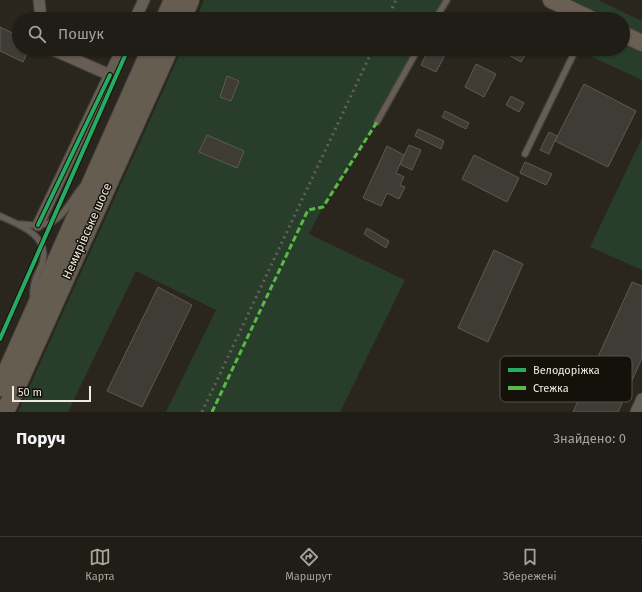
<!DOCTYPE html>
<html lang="uk">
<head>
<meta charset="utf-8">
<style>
	:root { --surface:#201c16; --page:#28251f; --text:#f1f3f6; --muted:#a2a1a1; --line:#3d3a35; --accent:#aaa69d }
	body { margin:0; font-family:"Fira Sans",sans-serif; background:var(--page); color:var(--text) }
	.scale { position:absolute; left:12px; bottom:10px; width:79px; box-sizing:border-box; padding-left:4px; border:2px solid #efebe1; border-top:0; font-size:11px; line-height:14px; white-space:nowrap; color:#efebe1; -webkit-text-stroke:3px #14110b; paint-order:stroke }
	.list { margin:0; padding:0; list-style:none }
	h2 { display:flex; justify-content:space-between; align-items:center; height:52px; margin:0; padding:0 16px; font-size:17px }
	h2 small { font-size:13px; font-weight:400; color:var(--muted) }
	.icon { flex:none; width:22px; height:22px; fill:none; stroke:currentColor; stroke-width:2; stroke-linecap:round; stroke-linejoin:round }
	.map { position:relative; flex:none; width:642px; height:412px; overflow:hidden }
	.search { position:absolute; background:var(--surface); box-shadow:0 1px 3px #0004; left:12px; right:12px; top:12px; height:44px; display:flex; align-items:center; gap:10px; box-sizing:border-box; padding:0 14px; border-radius:22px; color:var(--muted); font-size:15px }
	.sheet { height:124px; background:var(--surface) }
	nav { display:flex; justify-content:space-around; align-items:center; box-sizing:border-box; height:56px; border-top:1px solid var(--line); background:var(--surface); font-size:11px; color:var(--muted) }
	nav a { display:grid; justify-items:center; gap:2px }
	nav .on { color:var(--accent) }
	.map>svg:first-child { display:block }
</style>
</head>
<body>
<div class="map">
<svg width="642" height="412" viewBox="0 0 642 412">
	<rect width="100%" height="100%" fill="#2a261e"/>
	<g fill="#283e2b">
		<polygon points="204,0 447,0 435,19 196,19"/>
		<polygon points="551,0 598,0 642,21 642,80 575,49 623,49 623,19 590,19"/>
		<polygon points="182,49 418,49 377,122 323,207 309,234 405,280 340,412 166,412 216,310 136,271 68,412 18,412"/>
		<polygon points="642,138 642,270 590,247"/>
	</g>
	<g fill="#3f3c36" stroke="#5e5a53">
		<polygon points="0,27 19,36 19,49 29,49 23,62 0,51"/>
		<polygon points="429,49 434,49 445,55 436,72 421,65"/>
		<polygon points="510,49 529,49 521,62 507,54"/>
		<polygon points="476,64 496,74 484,97 465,87"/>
		<polygon points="227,76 239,81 231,101 220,97"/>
		<polygon points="584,84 636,111 608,167 555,141"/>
		<polygon points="511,96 524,103 519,112 506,105"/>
		<polygon points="445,111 469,123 466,129 442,117"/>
		<polygon points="418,129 444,141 441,149 415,136"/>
		<polygon points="549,132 557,136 549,154 540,150"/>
		<polygon points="207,135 244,151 237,168 199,152"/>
		<polygon points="409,145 421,150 412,170 400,164"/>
		<polygon points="387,146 404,155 396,173 404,177 400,185 405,187 399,199 387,193 381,206 363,198"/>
		<polygon points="474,155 519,178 507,202 462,179"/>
		<polygon points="525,162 552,174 546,185 520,173"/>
		<polygon points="367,228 389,241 386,248 364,234"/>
		<polygon points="494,250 523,264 488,342 458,328"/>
		<polygon points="632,282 642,286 642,358 618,412 573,412"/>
		<polygon points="158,287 192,305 142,407 107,391"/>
	</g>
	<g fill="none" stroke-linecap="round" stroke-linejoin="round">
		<defs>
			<g id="lane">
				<polyline points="435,19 447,0"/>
				<polyline points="377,122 418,49"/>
				<polyline points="525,154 576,49"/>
				<path d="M0 216C20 225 51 236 42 264 40 270 36 275 35 281 33 286 33 291 33 296"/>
				<path d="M20 224C28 225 37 226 45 224 63 221 71 199 82 187"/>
			</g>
			<g id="street">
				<polyline points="39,0 41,19"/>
				<polyline points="135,19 144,0"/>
				<polyline points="51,49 110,75"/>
				<polyline points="38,225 122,49"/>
				<polyline points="636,412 642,399"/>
			</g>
			<g id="secondary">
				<polyline points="551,0 591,19"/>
				<polyline points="623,34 642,43"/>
			</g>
			<g id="primary">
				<polyline points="165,19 173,0"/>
				<polyline points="182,19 190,0"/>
				<polyline points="0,387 151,49"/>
				<polyline points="5,412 169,49"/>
			</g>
		</defs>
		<use href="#lane" stroke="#45413a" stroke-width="8"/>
		<use href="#street" stroke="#45413a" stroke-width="13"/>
		<use href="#secondary" stroke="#45413a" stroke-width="18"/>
		<use href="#primary" stroke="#45413a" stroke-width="20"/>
		<use href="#lane" stroke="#665e54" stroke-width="5.5"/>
		<use href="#street" stroke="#665e54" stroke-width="11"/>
		<use href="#secondary" stroke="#695f54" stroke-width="16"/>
		<use href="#primary" stroke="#665d51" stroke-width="18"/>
		<g stroke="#665f57" stroke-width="3" stroke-dasharray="2 4" stroke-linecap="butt">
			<polyline points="387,19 396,0"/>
			<polyline points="202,412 373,49"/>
		</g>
		<polyline stroke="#58b947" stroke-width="3" stroke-dasharray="6 3" stroke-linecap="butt" points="212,412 308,210 323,207 377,122"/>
		<defs>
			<g id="cycleway">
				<polyline points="38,225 110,75"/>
				<polyline points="0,339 128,49"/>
			</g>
		</defs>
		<use href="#cycleway" stroke="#14110b" stroke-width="6"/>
		<use href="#cycleway" stroke="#26ab63" stroke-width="4"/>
	</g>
	<g text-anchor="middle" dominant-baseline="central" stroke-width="3" stroke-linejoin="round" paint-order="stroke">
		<g font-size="12" fill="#efebe1" stroke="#14110b">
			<text transform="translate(87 231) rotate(-66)">Немирівське шосе</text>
		</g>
	</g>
	<rect x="500" y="356" width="132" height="46" rx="6" fill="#14110b" stroke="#56524b" stroke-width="1"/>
	<rect x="508" y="368" width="18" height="4" fill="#26ab63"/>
	<rect x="508" y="386" width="18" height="4" fill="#58b947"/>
	<g font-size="11" fill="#efebe1">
		<text x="533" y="374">Велодоріжка</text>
		<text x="533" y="392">Стежка</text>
	</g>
</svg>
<div class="scale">50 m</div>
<div class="search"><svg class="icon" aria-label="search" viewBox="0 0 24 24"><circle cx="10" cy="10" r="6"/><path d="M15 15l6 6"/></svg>Пошук</div>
</div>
<section class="sheet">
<h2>Поруч<small>Знайдено: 0</small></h2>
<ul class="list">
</ul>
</section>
<nav>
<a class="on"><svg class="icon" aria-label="map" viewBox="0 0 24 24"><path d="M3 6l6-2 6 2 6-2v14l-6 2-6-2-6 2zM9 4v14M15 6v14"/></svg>Карта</a>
<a><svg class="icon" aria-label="directions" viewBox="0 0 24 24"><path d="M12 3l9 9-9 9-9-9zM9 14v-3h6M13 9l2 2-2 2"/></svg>Маршрут</a>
<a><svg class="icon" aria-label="saved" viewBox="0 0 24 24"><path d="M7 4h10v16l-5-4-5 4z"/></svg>Збережені</a>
</nav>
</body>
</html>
